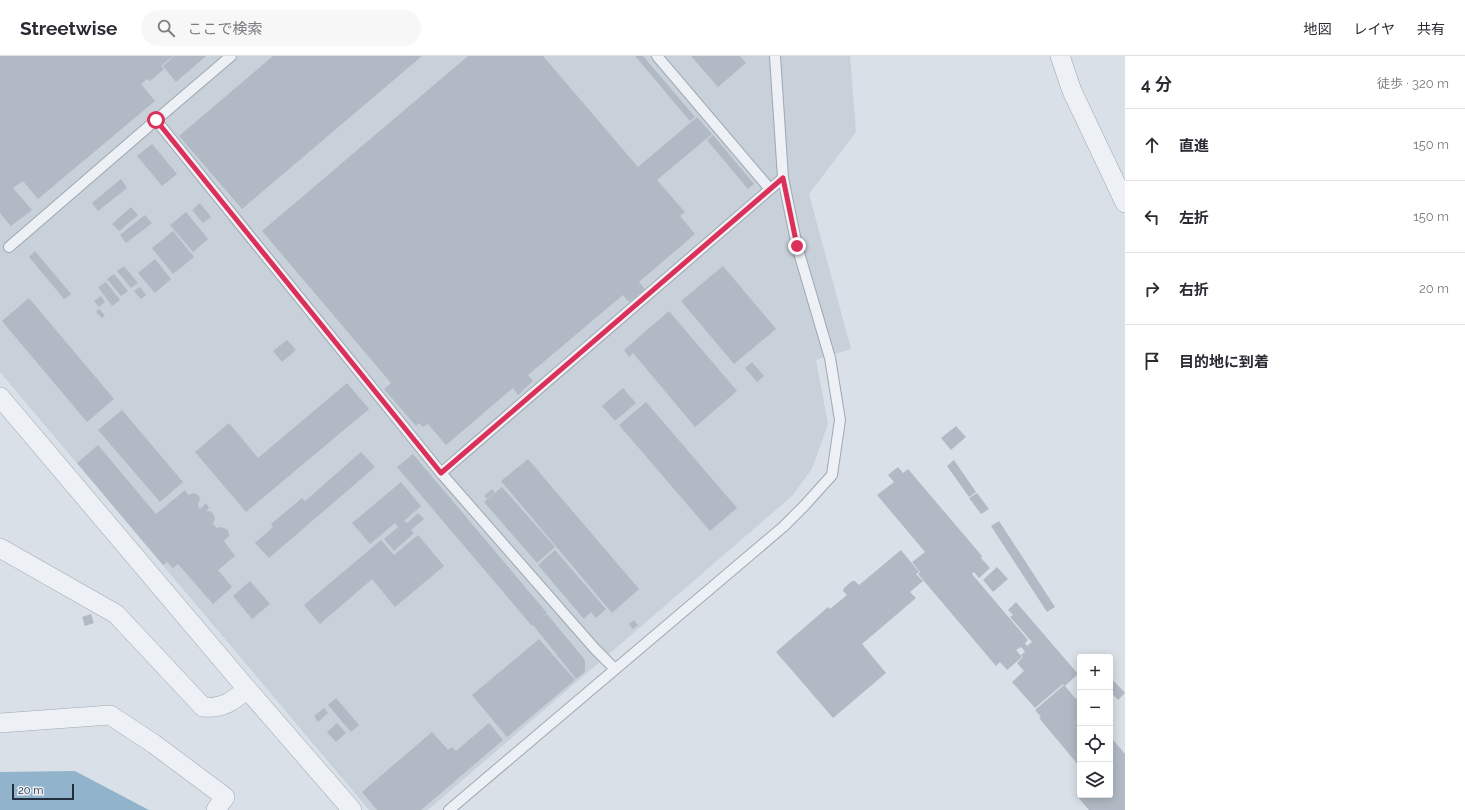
<!DOCTYPE html>
<html lang="ja">
<head>
<meta charset="utf-8">
<style>
	:root { --surface:#fff; --page:#f7f7f7; --text:#2b2b33; --muted:#7c7c81; --line:#e1e1e2 }
	body { margin:0; font-family:Raleway,"Noto Sans JP",sans-serif; background:var(--page); color:var(--text) }
	.controls { position:absolute; right:12px; bottom:12px; display:grid; overflow:hidden; border-radius:4px; box-shadow:0 2px 10px #0003 }
	.controls button { width:36px; height:36px; display:grid; place-items:center; padding:0; border:0; border-bottom:1px solid var(--line); background:var(--surface); color:var(--text); font:20px sans-serif }
	.scale { position:absolute; left:12px; bottom:10px; width:62px; box-sizing:border-box; padding-left:4px; border:2px solid #232f3e; border-top:0; font-size:11px; line-height:14px; white-space:nowrap; color:#232f3e; -webkit-text-stroke:3px #e9eff5; paint-order:stroke }
	.stop { position:absolute; width:12px; height:12px; margin:-9px; border:3px solid #db305a; border-radius:50%; background:#fff }
	.stop.end { background:#db305a; border-color:#fff; box-shadow:0 1px 4px #0008 }
	.list { margin:0; padding:0; list-style:none }
	h2 { display:flex; justify-content:space-between; align-items:center; height:52px; margin:0; padding:0 16px; font-size:17px }
	h2 small { font-size:13px; font-weight:400; color:var(--muted) }
	.list li { display:grid; grid-template-columns:26px 1fr auto; gap:12px; align-items:center; box-sizing:border-box; height:72px; padding:0 16px; border-top:1px solid var(--line) }
	.list b { display:block; font-size:15px; white-space:nowrap }
	.list em { font-size:13px; font-style:normal; color:var(--muted) }
	.icon { flex:none; width:22px; height:22px; fill:none; stroke:currentColor; stroke-width:2; stroke-linecap:round; stroke-linejoin:round }
	.map { position:relative; flex:none; width:1125px; height:754px; overflow:hidden }
	header { display:flex; align-items:center; gap:24px; box-sizing:border-box; height:56px; padding:0 20px; background:var(--surface); border-bottom:1px solid var(--line) }
	header strong { font-size:19px }
	nav { display:flex; gap:22px; margin-inline-start:auto; font-size:14px }
	.search { width:280px; height:36px; background:var(--page); display:flex; align-items:center; gap:10px; box-sizing:border-box; padding:0 14px; border-radius:22px; color:var(--muted); font-size:15px }
	main { display:flex }
	aside { flex:1; background:var(--surface) }
	.map>svg:first-child { display:block }
</style>
</head>
<body>
<header>
<strong>Streetwise</strong>
<div class="search"><svg class="icon" aria-label="search" viewBox="0 0 24 24"><circle cx="10" cy="10" r="6"/><path d="M15 15l6 6"/></svg>ここで検索</div>
<nav><a>地図</a><a>レイヤ</a><a>共有</a></nav>
</header>
<main>
<div class="map">
<svg width="1125" height="754" viewBox="0 0 1125 754">
	<rect width="100%" height="100%" fill="#dae0e7"/>
	<polygon fill="#c8d0d9" points="0,0 850,0 856,76 809,138 851,293 816,304 828,368 812,413 792,440 428,754 369,754 0,316"/>
	<polygon fill="#91b3cb" points="75,715 149,754 0,754 0,716"/>
	<g fill="#b1bac4">
		<polygon points="0,0 173,0 161,10 164,13 150,25 147,23 141,28 155,45 38,143 23,125 13,132 32,154 11,170 0,157"/>
		<polygon points="174,0 206,0 176,26 163,10"/>
		<polygon points="273,0 422,0 242,153 179,80"/>
		<polygon points="468,0 543,0 638,111 697,61 712,78 657,124 685,156 680,160 695,178 639,226 645,233 629,246 623,239 528,319 533,325 518,339 513,332 446,389 428,368 423,371 419,367 416,370 384,333 391,327 262,175"/>
		<polygon points="635,0 643,0 695,61 690,65"/>
		<polygon points="691,0 740,0 746,7 718,31"/>
		<polygon points="713,79 754,128 748,133 707,84"/>
		<polygon points="152,88 177,118 162,130 137,100"/>
		<polygon points="121,123 127,132 98,155 92,147"/>
		<polygon points="200,147 211,161 203,167 192,154"/>
		<polygon points="131,151 138,159 119,175 112,168"/>
		<polygon points="186,156 208,183 193,196 170,169"/>
		<polygon points="145,159 152,167 126,187 120,179"/>
		<polygon points="173,175 194,201 173,218 152,192"/>
		<polygon points="35,195 71,238 64,243 29,201"/>
		<polygon points="155,203 171,223 155,237 138,217"/>
		<polygon points="124,210 138,227 131,232 117,215"/>
		<polygon points="723,210 776,273 734,308 681,245"/>
		<polygon points="114,218 128,235 121,240 107,223"/>
		<polygon points="106,226 120,244 112,250 98,231"/>
		<polygon points="140,231 146,239 141,243 134,235"/>
		<polygon points="101,240 105,246 99,251 94,245"/>
		<polygon points="29,242 114,343 87,366 2,265"/>
		<polygon points="99,253 105,259 102,262 96,256"/>
		<polygon points="669,255 737,335 695,371 633,297 629,301 624,294"/>
		<polygon points="287,284 296,294 282,306 273,295"/>
		<polygon points="752,306 764,320 757,326 745,312"/>
		<polygon points="347,327 369,353 246,456 195,396 229,367 258,402"/>
		<polygon points="623,332 636,347 615,365 602,350"/>
		<polygon points="646,346 737,452 710,475 619,369"/>
		<polygon points="122,354 183,426 160,446 98,374"/>
		<polygon points="956,370 966,381 951,394 941,382"/>
		<polygon points="98,389 156,458 185,434 188,439 193,437 197,438 200,442 198,450 200,453 206,447 209,452 206,455 209,455 212,456 215,462 213,468 217,472 221,471 228,474 229,480 224,485 235,500 218,514 232,531 213,548 178,508 173,512 167,506 163,509 77,407"/>
		<polygon points="361,396 375,411 269,502 255,487 273,471 271,468 302,442 305,445"/>
		<polygon points="413,398 547,557 540,563 547,558 585,604 585,616 576,623 533,569 532,570 397,411"/>
		<polygon points="528,403 639,533 612,557 501,425"/>
		<polygon points="954,404 976,436 969,441 947,410"/>
		<polygon points="898,411 903,417 908,413 982,500 981,502 990,512 979,522 974,516 972,518 1028,584 1025,587 1027,590 1032,586 1010,561 1013,559 1008,554 1016,546 1078,618 1065,630 1063,628 1035,652 1012,626 1024,615 1017,607 1023,601 1021,599 1025,596 1023,593 1021,591 1016,594 1022,601 1007,614 1000,606 996,610 918,518 920,516 912,506 925,496 877,439 894,426 888,419"/>
		<polygon points="401,426 421,450 404,465 407,467 418,457 424,463 411,474 414,477 394,495 384,483 398,471 395,467 370,488 352,467"/>
		<polygon points="502,431 555,491 537,507 484,446"/>
		<polygon points="492,433 495,436 487,443 484,440"/>
		<polygon points="977,437 989,453 981,458 969,442"/>
		<polygon points="999,465 1055,551 1047,556 991,470"/>
		<polygon points="418,479 444,510 395,551 372,523 320,568 304,549 381,484 394,499"/>
		<polygon points="555,494 606,553 596,562 591,556 584,563 538,509"/>
		<polygon points="901,494 919,516 916,518 923,525 910,536 916,542 862,588 886,617 833,662 776,596 828,551 830,553 847,539 843,535 844,532 852,525 855,525 859,529"/>
		<polygon points="997,511 1008,523 993,536 983,524"/>
		<polygon points="250,525 270,548 252,563 233,540"/>
		<polygon points="91,558 94,567 85,570 82,561"/>
		<polygon points="634,564 638,569 633,573 629,568"/>
		<polygon points="539,583 575,624 507,681 472,639"/>
		<polygon points="1110,621 1125,637 1118,644 1110,635"/>
		<polygon points="1064,629 1076,643 1077,641 1080,645 1080,711 1039,662 1041,661 1035,654"/>
		<polygon points="336,642 359,669 351,676 328,649"/>
		<polygon points="324,652 328,657 318,666 314,660"/>
		<polygon points="337,667 346,677 336,686 327,676"/>
		<polygon points="489,667 503,684 421,754 377,754 362,736 432,676 448,694 452,691 456,695"/>
		<polygon points="1110,680 1125,698 1125,754 1089,754 1076,739 1080,735 1080,739 1110,739"/>
	</g>
	<g fill="none" stroke-linecap="round" stroke-linejoin="round">
		<defs>
			<g id="service">
				<polyline points="231,0 156,64 441,417 595,593 615,613"/>
				<polyline points="657,0 770,133"/>
				<polyline points="9,191 156,64"/>
				<polyline points="441,417 783,122"/>
				<polyline points="449,754 783,471 805,449 832,419 840,364 830,302 797,190 783,122 775,0"/>
			</g>
			<g id="minor">
				<polyline points="1060,0 1072,35 1125,147"/>
				<polyline points="0,341 247,633 352,754"/>
				<path d="M0 492 116 558 203 651C223 653 233 645 247 633"/>
				<polyline points="0,667 110,659 154,688 225,741 216,754"/>
			</g>
		</defs>
		<use href="#service" stroke="#9fa7b1" stroke-width="12"/>
		<use href="#minor" stroke="#9fa7b1" stroke-width="20"/>
		<use href="#service" stroke="#edf1f5" stroke-width="10"/>
		<use href="#minor" stroke="#edf1f5" stroke-width="19"/>
	</g>
	<g fill="none" stroke-linecap="round" stroke-linejoin="round">
		<polyline stroke="#db305a" stroke-width="5" points="156,64 441,417 783,122 797,190"/>
	</g>
</svg>
<div class="controls">
<button>+</button>
<button>−</button>
<button><svg class="icon" aria-label="locate" viewBox="0 0 24 24"><circle cx="12" cy="12" r="6"/><path d="M12 2v4M12 18v4M2 12h4M18 12h4"/></svg></button>
<button><svg class="icon" aria-label="layers" viewBox="0 0 24 24"><path d="M12 4l9 5-9 5-9-5zM3 14l9 5 9-5"/></svg></button>
</div>
<div class="scale">20 m</div>
<div class="stop" style="left:156px;top:64px"></div>
<div class="stop end" style="left:797px;top:190px"></div>
</div>
<aside>
<h2>4 分<small>徒歩 · 320 m</small></h2>
<ul class="list">
<li><svg class="icon" aria-label="ahead" viewBox="0 0 24 24"><path d="M12 20V5M6 11l6-6 6 6"/></svg><div><b>直進</b></div><em>150 m</em></li>
<li><svg class="icon" aria-label="left" viewBox="0 0 24 24"><path d="M17 20v-9H6M10 6l-5 5 5 5"/></svg><div><b>左折</b></div><em>150 m</em></li>
<li><svg class="icon" aria-label="right" viewBox="0 0 24 24"><path d="M7 20v-9h11M14 6l5 5-5 5"/></svg><div><b>右折</b></div><em>20 m</em></li>
<li><svg class="icon" aria-label="arrive" viewBox="0 0 24 24"><path d="M6 21V4h12l-3 4 3 4H6"/></svg><div><b>目的地に到着</b></div></li>
</ul>
</aside>
</main>
</body>
</html>
